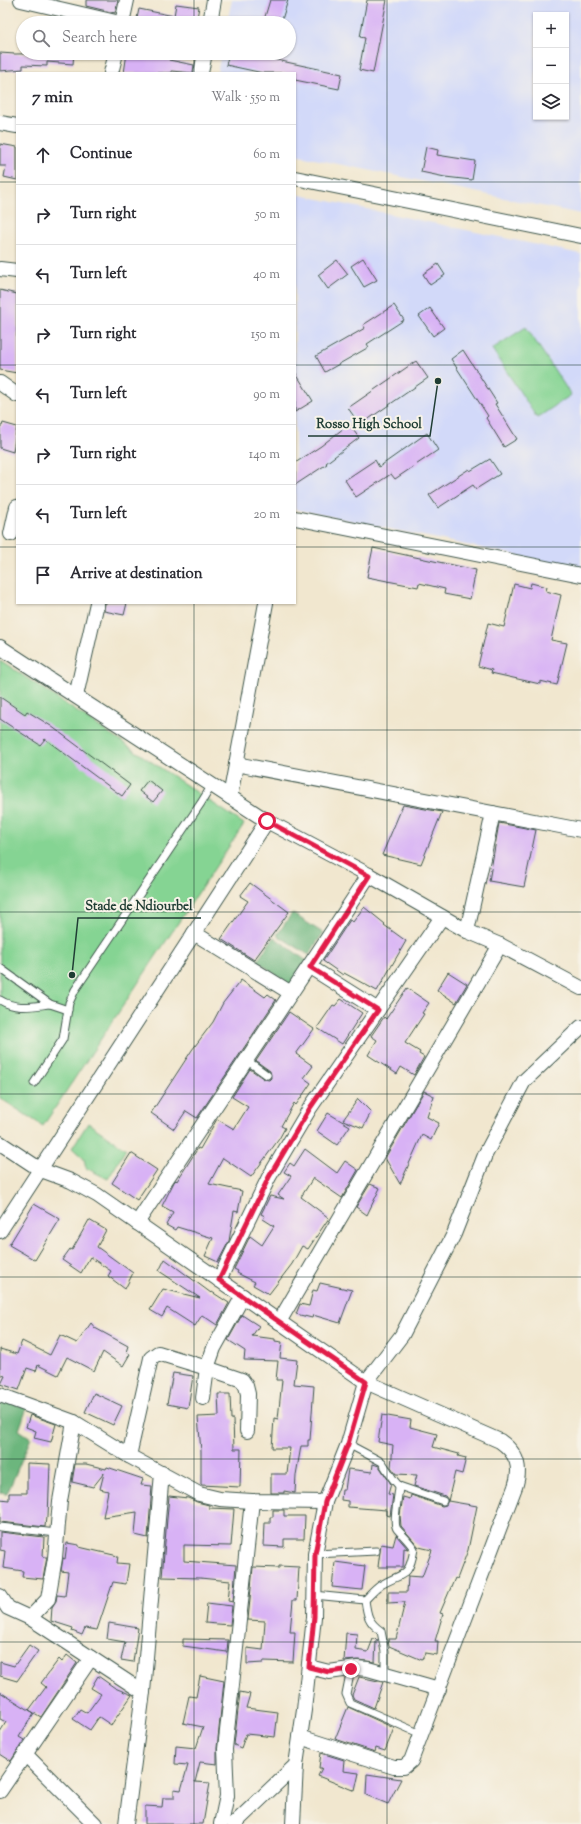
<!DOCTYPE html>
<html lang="en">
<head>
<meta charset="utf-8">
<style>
	:root { --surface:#fff; --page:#f2f2f3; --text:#2b2b33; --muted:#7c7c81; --line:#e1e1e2 }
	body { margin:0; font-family:"Sorts Mill Goudy",serif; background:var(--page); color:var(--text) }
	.controls { position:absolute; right:12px; top:12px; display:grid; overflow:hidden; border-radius:0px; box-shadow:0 1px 3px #0004 }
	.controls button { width:36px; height:36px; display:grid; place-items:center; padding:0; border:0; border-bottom:1px solid var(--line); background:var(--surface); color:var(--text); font:20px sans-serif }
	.stop { position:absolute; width:12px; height:12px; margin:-9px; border:3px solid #e11d48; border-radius:50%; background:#fff }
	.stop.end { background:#e11d48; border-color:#fff; box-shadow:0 1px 4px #0008 }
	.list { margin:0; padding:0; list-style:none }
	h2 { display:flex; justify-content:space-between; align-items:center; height:52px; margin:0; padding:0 16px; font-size:17px }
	h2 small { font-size:13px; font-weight:400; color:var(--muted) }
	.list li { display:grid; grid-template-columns:26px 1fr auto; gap:12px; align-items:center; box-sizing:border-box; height:60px; padding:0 16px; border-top:1px solid var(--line) }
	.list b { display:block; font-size:15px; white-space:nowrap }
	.list em { font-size:13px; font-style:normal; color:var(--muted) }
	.icon { flex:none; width:22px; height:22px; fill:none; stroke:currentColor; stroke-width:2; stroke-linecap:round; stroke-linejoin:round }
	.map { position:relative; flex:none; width:581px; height:1824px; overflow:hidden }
	.search { position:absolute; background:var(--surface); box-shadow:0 1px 3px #0004; left:16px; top:16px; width:280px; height:44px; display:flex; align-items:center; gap:10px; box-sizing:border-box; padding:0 14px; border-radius:22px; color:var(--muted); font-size:15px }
	.panel { position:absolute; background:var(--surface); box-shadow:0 1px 3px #0004; left:16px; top:72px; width:280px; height:532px; border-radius:0px }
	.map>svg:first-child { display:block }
</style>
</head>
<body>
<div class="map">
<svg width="581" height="1824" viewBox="0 0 581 1824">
	<rect width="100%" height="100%" fill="#f7f3e8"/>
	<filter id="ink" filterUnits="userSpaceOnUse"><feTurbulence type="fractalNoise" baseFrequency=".025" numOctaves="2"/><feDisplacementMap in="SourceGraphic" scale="8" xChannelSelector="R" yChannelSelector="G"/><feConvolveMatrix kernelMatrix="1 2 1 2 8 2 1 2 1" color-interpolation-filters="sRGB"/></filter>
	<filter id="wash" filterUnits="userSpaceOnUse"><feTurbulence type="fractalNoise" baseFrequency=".012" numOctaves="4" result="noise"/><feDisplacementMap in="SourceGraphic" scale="16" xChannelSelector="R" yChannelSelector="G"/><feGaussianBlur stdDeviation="0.9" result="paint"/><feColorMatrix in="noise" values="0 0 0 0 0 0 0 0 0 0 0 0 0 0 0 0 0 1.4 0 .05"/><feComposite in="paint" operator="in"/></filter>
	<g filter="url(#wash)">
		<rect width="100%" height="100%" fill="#f1e7cf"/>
		<g fill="#d2d9f9" fill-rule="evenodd">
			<path d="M232 0H581V214L295 155V73H217L221 53H289V23H227ZM536 15H566V117H536Z"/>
			<polygon points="295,194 581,254 581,569 295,509"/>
		</g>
		<g fill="#85d493" stroke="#528864">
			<polygon points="526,327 571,395 537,418 492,349"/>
			<polygon points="0,660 244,824 43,1126 0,1098"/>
			<polygon points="88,1123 126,1149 108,1179 86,1168 84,1159 72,1148"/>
		</g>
		<g fill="#6cb67d" stroke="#467a58">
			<polygon points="292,913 323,933 309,955 277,935"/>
			<polygon points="274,937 307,961 290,985 257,961"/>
			<polygon points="0,1399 27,1408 19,1430 31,1438 7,1494 0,1493"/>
		</g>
		<g id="blocks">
			<g fill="#d8b2f5">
				<polygon points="86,0 118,0 115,13 86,6"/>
				<polygon points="270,0 288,0 281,23 264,20"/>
				<polygon points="367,0 387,0 373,73 359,70 365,38 360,37"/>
				<polygon points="176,4 199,7 196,23 136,23 139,9 174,16"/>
				<polygon points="0,53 15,54 74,53 73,64 47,62 47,66 23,65 23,69 0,71"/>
				<polygon points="127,53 170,53 169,60 194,65 193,73 171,71 171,73 124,73"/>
				<polygon points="229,53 244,53 342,74 339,89 295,80 295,73 263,73 226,65"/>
				<polygon points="0,144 17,147 17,180 4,177 6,166 0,166"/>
				<polygon points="426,147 438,150 437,155 475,161 472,180 445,177 421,172"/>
				<polygon points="363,258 377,280 364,287 351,266"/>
				<polygon points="337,260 348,274 328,289 318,275"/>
				<polygon points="438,264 445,275 430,285 423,274"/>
				<polygon points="0,290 17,294 17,373 0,370"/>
				<polygon points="394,305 404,320 367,344 369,347 325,372 316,356 365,328 363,325"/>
				<polygon points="430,308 444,328 433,336 419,316"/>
				<polygon points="463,350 497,403 495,404 517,439 504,447 486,418 488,416 451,359"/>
				<polygon points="416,361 428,378 360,425 348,408"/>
				<polygon points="295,372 313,401 295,412"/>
				<polygon points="3,423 17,427 13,452 0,448 0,426 2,426"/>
				<polygon points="349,424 359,438 326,463 327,464 295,485 295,463 321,446"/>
				<polygon points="427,433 438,450 395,479 391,474 356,497 345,480 375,460 379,467"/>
				<polygon points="490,459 500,474 476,489 473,485 438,508 429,495 469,469 470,471"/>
				<polygon points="373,548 476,570 470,599 444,594 445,589 419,583 418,587 367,577"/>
				<polygon points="531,583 547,587 546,591 561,595 551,640 567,643 557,685 540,681 540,684 491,673 492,670 478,666 488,623 504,627 514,584 530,588"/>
				<polygon points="105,603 127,603 124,615 104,611"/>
				<polygon points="0,697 25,714 27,711 51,726 130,785 122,796 45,739 40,745 12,727 0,719"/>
				<polygon points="148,780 162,791 153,802 139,791"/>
				<polygon points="403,805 442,812 421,864 382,855"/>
				<polygon points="499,823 536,830 524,887 489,881"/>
				<polygon points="250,883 289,912 254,960 221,939 248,901 240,896"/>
				<polygon points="364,907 385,924 384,925 406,941 377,991 344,973 343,975 323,961 350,920 353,922"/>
				<polygon points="448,972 467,984 456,1003 437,990"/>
				<polygon points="241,980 265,997 268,994 276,1000 197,1118 186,1111 174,1129 151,1113 192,1050 213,1022 223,1003"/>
				<polygon points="407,988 429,1003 422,1013 424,1014 405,1043 420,1052 419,1054 424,1057 414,1075 401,1067 397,1074 368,1055 377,1040 371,1036 384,1017 386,1019"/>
				<polygon points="341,999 362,1013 342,1044 317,1028 333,1005 335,1006"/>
				<polygon points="289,1012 314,1029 296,1054 313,1066 304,1078 311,1083 296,1105 294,1103 281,1126 285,1128 279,1139 251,1177 223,1158 209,1184 242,1191 238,1212 234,1211 229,1241 218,1262 205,1256 213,1238 177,1227 175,1230 166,1225 173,1212 162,1206 174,1182 176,1180 177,1181 198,1148 200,1149 217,1119 234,1129 248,1107 232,1097 250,1069 264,1079 269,1080 271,1078 270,1071 256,1061"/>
				<polygon points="424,1091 434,1096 427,1117 439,1123 431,1140 422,1135 400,1184 385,1158"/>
				<polygon points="358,1099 371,1112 363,1128 343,1120"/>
				<polygon points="328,1113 350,1126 337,1145 317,1131"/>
				<polygon points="305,1149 337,1173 345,1161 358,1170 342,1198 313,1178 301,1197 329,1218 308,1249 302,1246 292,1264 269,1294 253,1285 255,1282 237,1273 238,1271 234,1269 250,1236 262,1245 274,1226 263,1219 265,1216 261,1214 270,1196 284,1199 278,1195 291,1176 284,1172 290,1163 294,1166"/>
				<polygon points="131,1153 157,1170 137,1200 112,1183"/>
				<polygon points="370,1184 380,1188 367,1215 356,1207"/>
				<polygon points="34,1204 60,1219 35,1260 9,1245"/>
				<polygon points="89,1220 106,1230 97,1247 133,1273 125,1289 108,1276 111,1271 90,1257 81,1273 62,1260 70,1249 72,1250"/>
				<polygon points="165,1259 211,1293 212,1292 229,1303 217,1325 202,1315 195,1326 167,1308 162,1317 150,1310 163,1289 200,1298 159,1271"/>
				<polygon points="320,1283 352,1290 340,1323 313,1315 312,1318 296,1314 300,1304 309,1306 313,1290 317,1291"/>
				<polygon points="242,1315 259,1326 252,1336 275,1339 275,1341 282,1342 280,1358 297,1360 294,1384 314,1386 310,1440 308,1440 308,1446 301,1446 296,1475 295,1493 284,1491 284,1493 271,1493 271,1474 287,1474 290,1448 272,1448 274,1418 278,1419 282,1380 276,1380 278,1361 244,1360 245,1351 228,1340"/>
				<polygon points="91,1323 95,1328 128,1346 126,1352 130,1354 123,1366 103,1352 94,1371 67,1357 58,1375 38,1365 36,1371 27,1368 19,1390 1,1384 5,1376 0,1374 0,1349 17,1354 22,1341 50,1355 60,1335 77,1343"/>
				<polygon points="173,1373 193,1376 188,1408 167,1404"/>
				<polygon points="94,1393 122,1406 113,1425 85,1412"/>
				<polygon points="218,1394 230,1394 231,1419 233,1419 234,1449 241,1449 240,1487 201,1485 201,1451 198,1417 219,1416"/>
				<polygon points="30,1415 56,1424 51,1442 34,1438 36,1431 26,1427"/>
				<polygon points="382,1415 411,1420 410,1427 437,1434 433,1447 459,1454 458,1456 466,1458 462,1474 455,1472 448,1501 477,1506 468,1550 457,1579 455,1578 440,1613 443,1614 435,1641 438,1641 437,1655 425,1653 422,1660 389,1646 388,1639 396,1639 405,1602 388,1603 388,1592 407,1592 408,1576 422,1577 432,1550 419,1547 401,1526 400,1515 403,1497 410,1499 411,1495 442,1506 446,1505 448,1500 445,1496 414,1486 417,1475 396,1474 391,1467 393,1445 378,1442"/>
				<polygon points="27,1463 50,1464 48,1517 46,1517 45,1527 0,1522 0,1499 9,1500 9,1493 27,1493"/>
				<polygon points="75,1464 86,1464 106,1469 107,1467 143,1479 141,1485 152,1486 148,1538 135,1535 137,1512 103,1517 108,1491 100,1489 104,1473 93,1487 72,1482"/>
				<polygon points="373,1464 379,1466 391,1484 388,1494 393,1495 390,1516 386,1515 386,1510 348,1507 348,1501 341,1500 342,1490 345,1490 348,1469 372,1472"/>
				<polygon points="169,1496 188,1498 197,1502 209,1505 209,1508 234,1509 231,1546 184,1545 184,1561 236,1565 233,1602 228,1601 230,1581 200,1578 162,1577"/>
				<polygon points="273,1510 284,1510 284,1516 305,1516 304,1539 284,1539 284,1547 264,1546 265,1523 270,1523 270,1517 273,1517"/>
				<polygon points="0,1532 44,1537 43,1557 47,1557 43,1579 22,1577 23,1571 3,1568 5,1551 0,1550"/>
				<polygon points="396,1535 408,1549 404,1548 403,1567 378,1567 381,1544 393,1546"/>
				<polygon points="67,1543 79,1545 79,1547 118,1556 117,1563 129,1564 126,1584 113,1582 97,1630 85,1628 82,1635 72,1631 73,1628 51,1621 52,1607 56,1601 57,1595 65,1596 68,1572 61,1571 63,1558 65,1559"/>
				<polygon points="335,1562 365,1566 362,1590 332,1587"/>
				<polygon points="279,1566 299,1567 297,1600 293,1600 290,1632 295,1632 293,1662 264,1661 263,1663 247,1664 247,1648 263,1650 265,1621 248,1620 253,1567 279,1568"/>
				<polygon points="207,1603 232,1606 230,1625 205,1623"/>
				<polygon points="109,1623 138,1628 133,1662 121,1660 125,1642 107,1639"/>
				<polygon points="346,1633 357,1634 356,1650 368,1652 373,1639 378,1640 376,1641 375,1662 358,1660 344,1661"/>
				<polygon points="183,1639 228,1640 227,1652 183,1646"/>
				<polygon points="29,1645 38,1651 17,1681 0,1676 0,1662 14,1666"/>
				<polygon points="67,1655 77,1663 41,1717 29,1710 46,1687 41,1683 59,1659 62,1662"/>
				<polygon points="98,1676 115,1688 132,1695 111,1725 99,1717 90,1730 73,1719 80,1709 87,1713 101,1694 91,1688"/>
				<polygon points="200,1676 224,1681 217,1748 217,1764 200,1762 195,1782 210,1783 203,1824 145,1824 145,1806 162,1807 163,1798 174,1798 174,1789 181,1790 188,1765 175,1764 176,1746 196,1748 203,1727 183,1723 189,1696 196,1697"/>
				<polygon points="359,1677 383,1682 374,1708 354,1699 352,1695"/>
				<polygon points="0,1692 34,1713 19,1737 24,1740 11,1761 0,1754 0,1732 6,1722 0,1719"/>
				<polygon points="240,1692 250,1694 246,1708 278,1712 275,1737 246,1734 241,1748 234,1745"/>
				<polygon points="348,1707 394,1728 385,1751 376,1748 375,1752 335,1739"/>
				<polygon points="321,1753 344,1760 343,1771 359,1773 355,1791 318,1776 322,1768 319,1768"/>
				<polygon points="367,1774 401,1779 388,1804 366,1795"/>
			</g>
		</g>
	</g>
	<g filter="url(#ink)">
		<use href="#blocks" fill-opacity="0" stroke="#3e564b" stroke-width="1"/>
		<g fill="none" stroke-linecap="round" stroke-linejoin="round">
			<defs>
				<g id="service">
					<path d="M0 968 50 1004C32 1006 16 1010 0 1000"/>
					<polyline points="50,1004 68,1010"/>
					<polyline points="245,1059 267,1075"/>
					<polyline points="34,1083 63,1039 69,1003 75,990 201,803 212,785"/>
					<polyline points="399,1486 443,1501"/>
					<polyline points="0,1527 57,1533"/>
					<polyline points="315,1554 376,1551"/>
					<path d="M314 1595 365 1600C370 1595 375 1589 381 1585 403 1572 409 1579 414 1549 409 1541 403 1536 397 1529 392 1522 399 1495 399 1486L393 1479 382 1462 348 1444"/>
					<path d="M365 1600C367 1615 368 1622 381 1631L385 1652V1673"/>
					<polyline points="351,1669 346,1694 350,1703 421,1734"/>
				</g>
				<g id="minor">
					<polyline points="21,0 120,23"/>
					<polyline points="122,23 127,0"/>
					<polyline points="210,23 214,0"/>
					<polyline points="111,73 116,53"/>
					<polyline points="201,73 205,53"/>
					<polyline points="0,123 17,126"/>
					<polyline points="295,178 581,236"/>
					<polyline points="0,269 17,271"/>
					<polyline points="0,383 17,395"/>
					<polyline points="295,518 581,575"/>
					<polyline points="11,534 17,507"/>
					<polyline points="0,647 267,821 369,875 467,931 500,945 581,988"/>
					<polyline points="76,696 97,603"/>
					<polyline points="236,764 581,830"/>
					<polyline points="230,797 266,603"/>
					<polyline points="467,931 493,813"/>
					<polyline points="194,933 291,993"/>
					<polyline points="310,967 378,1010"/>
					<path d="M0 1143 41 1170 71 1181 97 1195 366 1382 500 1441C517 1453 522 1467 515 1487L411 1761 404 1767H394L300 1737"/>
					<path d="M137 1223C214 1107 293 992 369 875"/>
					<polyline points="0,1231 267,821"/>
					<polyline points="219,1280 269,1177 310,1108 442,917"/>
					<polyline points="279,1322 500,945"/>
					<polyline points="0,1395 74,1422 129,1456 199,1494 220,1499 252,1501 325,1502"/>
					<polyline points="203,1398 207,1368 214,1348 243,1296"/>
					<polyline points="129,1456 151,1358 158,1353 207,1368 242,1380 246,1386 248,1394 247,1431"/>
					<polyline points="0,1596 8,1608 30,1618 143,1692"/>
					<polyline points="30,1618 48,1599 55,1558 60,1501 74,1422"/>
					<polyline points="309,1667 329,1672 357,1668 368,1669 439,1689"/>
					<polyline points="25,1754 95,1824"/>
					<polyline points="0,1791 91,1658"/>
					<polyline points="126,1824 143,1692 162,1473"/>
					<polyline points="221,1824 227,1796 225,1749 252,1501"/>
					<polyline points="234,1824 296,1765 304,1710 314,1617 315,1554 325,1502 348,1444 366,1382 402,1335 454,1234 485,1155 524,1081 581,1027"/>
					<polyline points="293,1824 296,1765"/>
				</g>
			</defs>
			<use href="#service" stroke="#3e564b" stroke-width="9"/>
			<use href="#minor" stroke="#3e564b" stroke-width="16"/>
			<use href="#service" stroke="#fff" stroke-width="7"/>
			<use href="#minor" stroke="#fff" stroke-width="14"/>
		</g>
	</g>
	<g fill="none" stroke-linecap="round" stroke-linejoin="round" filter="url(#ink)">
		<polyline stroke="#e11d48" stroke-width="5" points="267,821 369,876 310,967 378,1010 310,1108 269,1177 219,1280 366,1382 348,1444 325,1502 315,1554 314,1617 309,1667 329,1672 351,1669"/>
	</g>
	<path fill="none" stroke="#1f3d34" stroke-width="1" stroke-opacity="0.55" d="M194 0V23M387 0V1824M194 53V73M0 182H17M295 182H581M0 365H17M295 365H581M0 547H17M295 547H581M194 603V1824M0 730H581M0 912H581M0 1094H581M0 1277H581M0 1459H581M0 1642H581"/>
	<path fill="none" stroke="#1f3d34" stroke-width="1.5" d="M438 381L430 436H308M72 975L78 918H201"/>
	<g fill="#1f3d34" stroke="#f7f3e8" stroke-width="1.5">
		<circle cx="438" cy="381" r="4"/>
		<circle cx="72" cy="975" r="4"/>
	</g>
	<g font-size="13" text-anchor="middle" font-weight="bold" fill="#1f3d34" stroke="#f7f3e8" stroke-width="4" stroke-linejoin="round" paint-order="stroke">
		<text x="369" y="428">Rosso High School</text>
		<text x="139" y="910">Stade de Ndiourbel</text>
	</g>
</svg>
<div class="controls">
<button>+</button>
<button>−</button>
<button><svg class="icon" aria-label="layers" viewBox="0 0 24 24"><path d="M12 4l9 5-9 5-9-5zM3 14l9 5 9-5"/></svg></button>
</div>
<div class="stop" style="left:267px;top:821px"></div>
<div class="stop end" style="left:351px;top:1669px"></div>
<div class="search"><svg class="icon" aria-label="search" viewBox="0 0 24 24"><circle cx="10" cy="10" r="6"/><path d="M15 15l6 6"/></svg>Search here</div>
<section class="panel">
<h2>7 min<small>Walk · 550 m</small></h2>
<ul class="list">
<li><svg class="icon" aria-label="ahead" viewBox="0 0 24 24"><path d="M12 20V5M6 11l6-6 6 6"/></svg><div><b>Continue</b></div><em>60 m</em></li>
<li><svg class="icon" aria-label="right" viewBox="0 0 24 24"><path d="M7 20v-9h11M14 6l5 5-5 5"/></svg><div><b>Turn right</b></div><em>50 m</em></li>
<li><svg class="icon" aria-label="left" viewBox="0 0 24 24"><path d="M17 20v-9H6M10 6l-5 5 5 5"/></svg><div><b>Turn left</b></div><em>40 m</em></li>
<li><svg class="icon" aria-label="right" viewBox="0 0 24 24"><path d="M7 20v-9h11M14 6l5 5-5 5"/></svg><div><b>Turn right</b></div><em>150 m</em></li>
<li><svg class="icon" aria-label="left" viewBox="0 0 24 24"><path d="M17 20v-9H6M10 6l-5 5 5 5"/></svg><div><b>Turn left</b></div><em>90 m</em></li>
<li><svg class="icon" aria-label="right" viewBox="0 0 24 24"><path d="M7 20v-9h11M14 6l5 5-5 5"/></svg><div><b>Turn right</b></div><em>140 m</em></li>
<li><svg class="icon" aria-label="left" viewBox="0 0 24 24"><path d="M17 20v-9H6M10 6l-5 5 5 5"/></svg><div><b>Turn left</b></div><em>20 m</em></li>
<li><svg class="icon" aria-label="arrive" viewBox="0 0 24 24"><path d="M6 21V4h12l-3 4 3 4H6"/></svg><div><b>Arrive at destination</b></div></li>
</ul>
</section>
</div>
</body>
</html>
